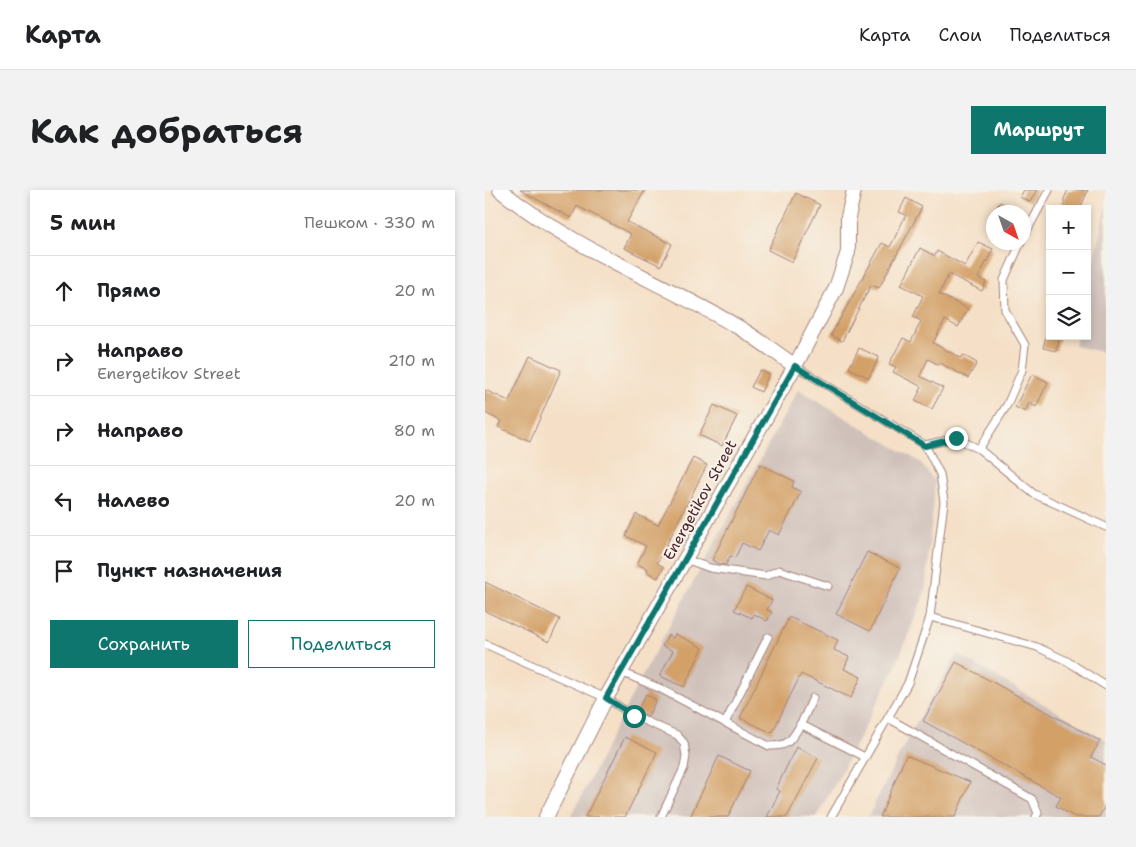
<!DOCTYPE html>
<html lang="ru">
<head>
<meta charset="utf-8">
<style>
	:root { --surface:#fff; --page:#f2f2f2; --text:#202124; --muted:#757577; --line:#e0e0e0; --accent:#0f766e }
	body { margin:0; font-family:"Shantell Sans",sans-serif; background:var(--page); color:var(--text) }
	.controls { position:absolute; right:15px; top:15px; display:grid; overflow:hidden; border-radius:0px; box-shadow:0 2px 8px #0003 }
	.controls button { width:45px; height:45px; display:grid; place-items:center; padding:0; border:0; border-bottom:1px solid var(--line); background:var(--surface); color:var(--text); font:25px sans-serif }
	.compass { position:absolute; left:501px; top:15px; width:45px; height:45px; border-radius:50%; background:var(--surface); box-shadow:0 2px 8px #0003; rotate:140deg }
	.stop { position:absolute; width:15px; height:15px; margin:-11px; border:4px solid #0f766e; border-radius:50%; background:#fff }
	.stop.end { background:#0f766e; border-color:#fff; box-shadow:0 1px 5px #0008 }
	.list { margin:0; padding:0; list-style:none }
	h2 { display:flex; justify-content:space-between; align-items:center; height:65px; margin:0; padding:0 20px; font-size:21px }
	h2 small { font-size:16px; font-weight:400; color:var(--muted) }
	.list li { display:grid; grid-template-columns:32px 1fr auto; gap:15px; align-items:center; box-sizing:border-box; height:70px; padding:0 20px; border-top:1px solid var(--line) }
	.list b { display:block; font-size:19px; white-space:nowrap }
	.list p { margin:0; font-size:16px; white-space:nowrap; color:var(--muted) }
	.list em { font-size:16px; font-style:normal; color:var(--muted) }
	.actions { display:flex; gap:10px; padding:15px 20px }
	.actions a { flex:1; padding:11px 0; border:1px solid var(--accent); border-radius:0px; text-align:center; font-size:18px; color:var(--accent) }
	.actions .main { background:var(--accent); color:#fff }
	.icon { flex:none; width:28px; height:28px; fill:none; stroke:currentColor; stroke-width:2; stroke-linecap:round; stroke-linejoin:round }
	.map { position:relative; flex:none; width:621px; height:627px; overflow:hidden; border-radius:0px }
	header { display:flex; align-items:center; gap:30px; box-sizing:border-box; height:70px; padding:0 25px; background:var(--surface); border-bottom:1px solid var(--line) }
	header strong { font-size:24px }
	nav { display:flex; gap:28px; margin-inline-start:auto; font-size:18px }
	.intro { display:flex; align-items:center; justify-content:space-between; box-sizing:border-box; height:120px; padding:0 30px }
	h1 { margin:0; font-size:35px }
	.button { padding:12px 22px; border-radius:0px; background:var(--accent); color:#fff; font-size:18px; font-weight:700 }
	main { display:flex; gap:30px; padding:0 30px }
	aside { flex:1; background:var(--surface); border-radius:0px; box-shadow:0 2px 8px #0003 }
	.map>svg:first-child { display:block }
</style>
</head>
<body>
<header>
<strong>Карта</strong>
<nav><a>Карта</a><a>Слои</a><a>Поделиться</a></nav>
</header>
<div class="intro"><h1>Как добраться</h1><a class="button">Маршрут</a></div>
<main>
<aside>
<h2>5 мин<small>Пешком · 330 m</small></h2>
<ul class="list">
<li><svg class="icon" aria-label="ahead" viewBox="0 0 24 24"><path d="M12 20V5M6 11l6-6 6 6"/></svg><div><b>Прямо</b></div><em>20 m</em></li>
<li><svg class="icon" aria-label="right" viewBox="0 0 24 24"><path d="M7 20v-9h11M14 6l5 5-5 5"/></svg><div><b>Направо</b><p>Energetikov Street</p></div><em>210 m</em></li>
<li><svg class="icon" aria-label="right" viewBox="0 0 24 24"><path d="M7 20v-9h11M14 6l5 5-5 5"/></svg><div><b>Направо</b></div><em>80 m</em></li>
<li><svg class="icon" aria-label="left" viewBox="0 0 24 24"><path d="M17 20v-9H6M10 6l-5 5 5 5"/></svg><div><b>Налево</b></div><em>20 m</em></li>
<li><svg class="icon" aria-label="arrive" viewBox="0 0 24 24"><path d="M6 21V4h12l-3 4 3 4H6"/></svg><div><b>Пункт назначения</b></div></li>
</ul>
<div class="actions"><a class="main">Сохранить</a><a>Поделиться</a></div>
</aside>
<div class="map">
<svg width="621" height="627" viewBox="0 0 621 627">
	<rect width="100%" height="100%" fill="#f7f3e8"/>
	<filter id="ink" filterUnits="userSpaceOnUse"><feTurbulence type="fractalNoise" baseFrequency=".02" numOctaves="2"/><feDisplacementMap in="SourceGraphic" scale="10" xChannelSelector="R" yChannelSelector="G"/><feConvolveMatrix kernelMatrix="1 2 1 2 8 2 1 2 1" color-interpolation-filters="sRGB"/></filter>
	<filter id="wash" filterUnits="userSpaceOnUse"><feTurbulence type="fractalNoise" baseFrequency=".0096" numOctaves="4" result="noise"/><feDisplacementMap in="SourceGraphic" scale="20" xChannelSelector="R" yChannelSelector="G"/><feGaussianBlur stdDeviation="1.12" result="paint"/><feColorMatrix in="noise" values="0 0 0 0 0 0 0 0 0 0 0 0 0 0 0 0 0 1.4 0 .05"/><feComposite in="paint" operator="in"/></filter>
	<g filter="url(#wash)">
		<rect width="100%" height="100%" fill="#f5e0c7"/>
		<g fill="#cfc0ba">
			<polygon points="621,14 621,163 590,156 592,146 602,146 602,100"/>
			<polygon points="313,200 435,272 450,292 440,402 410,478 356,583 331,627 86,627 149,501"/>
			<polygon points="472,464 621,550 621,627 383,627 426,542"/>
		</g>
		<g id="blocks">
			<g fill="#d3a068">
				<polygon points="35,0 160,0 142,32 187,54 176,76 139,58 146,44 92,16 86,28"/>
				<polygon points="539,0 552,0 545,12 535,7"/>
				<polygon points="583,0 603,0 595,19 579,19 579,9"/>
				<polygon points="311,3 335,15 307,72 283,60"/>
				<polygon points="421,8 437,17 394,98 386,95 357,151 346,145 397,53 405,57 421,25 414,22"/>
				<polygon points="515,12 536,22 509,22"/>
				<polygon points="493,52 508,59 493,88 501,92 497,101 464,84 454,104 483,119 473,137 460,130 448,153 476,168 478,165 492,173 483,188 455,173 454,175 443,169 435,186 458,198 447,219 430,211 437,197 408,182 411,177 404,174 418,148 426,152 436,131 428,127 438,106 416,95 435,58 450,66 452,61 480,76"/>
				<polygon points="561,146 575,146 571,161 558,158"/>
				<polygon points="374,158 394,167 384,188 364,178"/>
				<polygon points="45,166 76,180 45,251 13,237 16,231 0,223 0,200 24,211"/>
				<polygon points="275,180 284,184 276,202 266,197"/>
				<polygon points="547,184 563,192 551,217 544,213 540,222 530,217"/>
				<polygon points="229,215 252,226 237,256 214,245"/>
				<polygon points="208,268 222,275 172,373 179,377 173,388 162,382 163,379 152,374 161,356 141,346 151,324 173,335"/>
				<polygon points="275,274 309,291 307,297 316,302 294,345 284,340 273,361 257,353 250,368 245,366 241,375 234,374 227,370"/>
				<polygon points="382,362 415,378 385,441 351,424"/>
				<polygon points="0,392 75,429 64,452 0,421"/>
				<polygon points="261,397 287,410 282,420 287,422 282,431 269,424 267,428 249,420"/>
				<polygon points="304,427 353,450 349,460 364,467 359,479 376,487 366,508 316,484 287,543 255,528"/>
				<polygon points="190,444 218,458 199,497 175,486 188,461 177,456 183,445 188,448"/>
				<polygon points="471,472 615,551 606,567 621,575 621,614 614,627 590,627 571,616 576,607 438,531"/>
				<polygon points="161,504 171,510 163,526 152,521"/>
				<polygon points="140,547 172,562 140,627 100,627"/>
				<polygon points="311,557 333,568 302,627 282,627 295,601 291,599"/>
				<polygon points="421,565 485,592 470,627 395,627"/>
				<polygon points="234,566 265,581 243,627 205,627"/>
			</g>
		</g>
	</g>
	<g filter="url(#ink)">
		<use href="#blocks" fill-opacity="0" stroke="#a08079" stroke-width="1"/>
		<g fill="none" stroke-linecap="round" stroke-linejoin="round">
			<defs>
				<g id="service">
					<polyline points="538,48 564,0"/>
					<polyline points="310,176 440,255 455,284 459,312 445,427 423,493 346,627"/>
					<polyline points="440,255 471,248 494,259 549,304 621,337"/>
					<polyline points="494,259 522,215 537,180 540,155 520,120 519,90 536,52"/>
					<polyline points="200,369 225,378 281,386 294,380 343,396"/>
					<polyline points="445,427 552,457 582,471 621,496"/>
					<polyline points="0,454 121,508 149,526 192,545 199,553 201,566 199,578 176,627"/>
					<path d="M136 482 174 498 284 556C291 556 299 556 304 551 315 540 321 522 328 508"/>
					<polyline points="403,528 547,609 553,623 551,627"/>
					<polyline points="240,533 283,447"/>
					<polyline points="315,534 380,567"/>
				</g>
				<g id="minor">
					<path d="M15 0C87 58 174 91 253 137 272 148 291 163 310 176"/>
					<polyline points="61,627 121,508 310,176 351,98 363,62 363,27 369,0"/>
				</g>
			</defs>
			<use href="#service" stroke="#a08079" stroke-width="9"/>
			<use href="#minor" stroke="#a08079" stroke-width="16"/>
			<use href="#service" stroke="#fff" stroke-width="7"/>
			<use href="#minor" stroke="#fff" stroke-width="14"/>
		</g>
	</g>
	<g fill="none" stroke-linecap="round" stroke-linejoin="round" filter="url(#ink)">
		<polyline stroke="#0f766e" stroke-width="6" points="149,526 121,508 310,176 440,256 471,248"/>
	</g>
	<g text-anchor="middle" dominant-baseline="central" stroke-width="4" stroke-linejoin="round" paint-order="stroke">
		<g font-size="15" fill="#4a1f2b" stroke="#f7f3e8">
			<text transform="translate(215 310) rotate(-61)">Energetikov Street</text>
		</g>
	</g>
</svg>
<div class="controls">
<button>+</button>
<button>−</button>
<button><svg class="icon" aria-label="layers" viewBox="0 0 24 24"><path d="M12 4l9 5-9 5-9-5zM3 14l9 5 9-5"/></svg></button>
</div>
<svg class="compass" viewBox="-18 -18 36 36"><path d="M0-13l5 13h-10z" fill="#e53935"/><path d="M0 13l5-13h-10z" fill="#757577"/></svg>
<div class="stop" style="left:149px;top:526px"></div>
<div class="stop end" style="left:471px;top:248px"></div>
</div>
</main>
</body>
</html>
